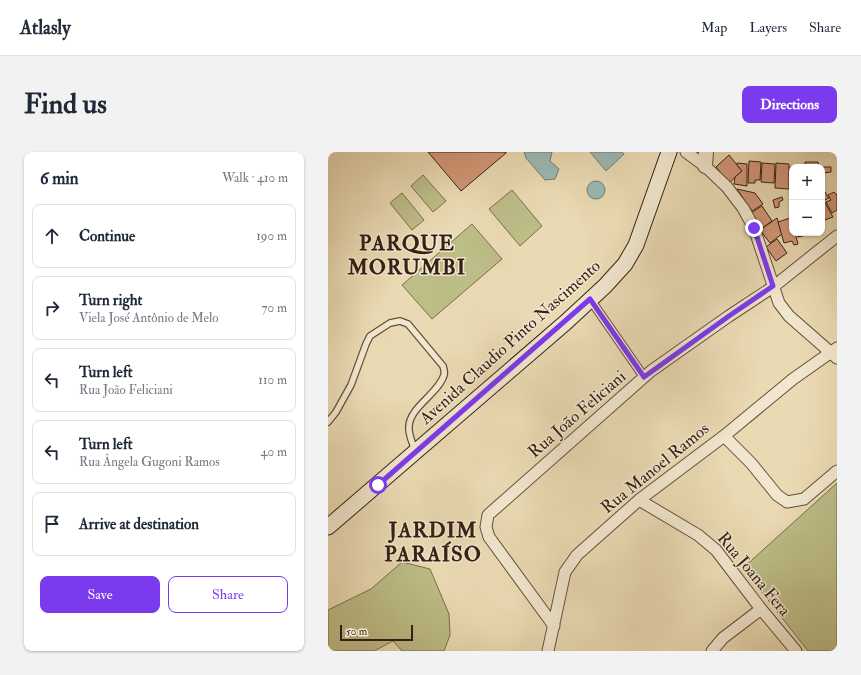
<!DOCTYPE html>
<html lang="en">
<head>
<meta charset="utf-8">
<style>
	:root { --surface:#fff; --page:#f2f2f3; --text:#1f2937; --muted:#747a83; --line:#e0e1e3; --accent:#7c3aed }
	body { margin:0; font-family:"IM FELL Double Pica",serif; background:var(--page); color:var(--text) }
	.controls { position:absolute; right:12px; top:12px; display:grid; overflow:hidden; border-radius:8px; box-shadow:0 1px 3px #0004 }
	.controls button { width:36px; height:36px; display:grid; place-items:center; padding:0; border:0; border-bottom:1px solid var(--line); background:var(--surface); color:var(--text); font:20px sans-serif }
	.scale { position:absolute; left:12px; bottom:10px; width:73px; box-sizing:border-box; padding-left:4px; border:2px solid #362015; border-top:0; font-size:11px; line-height:14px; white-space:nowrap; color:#362015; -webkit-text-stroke:3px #f1e7ce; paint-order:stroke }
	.stop { position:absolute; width:12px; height:12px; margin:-9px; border:3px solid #7c3aed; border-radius:50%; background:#fff }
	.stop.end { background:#7c3aed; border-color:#fff; box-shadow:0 1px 4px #0008 }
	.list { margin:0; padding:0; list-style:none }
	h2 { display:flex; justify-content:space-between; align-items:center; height:52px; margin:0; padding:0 16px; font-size:17px }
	h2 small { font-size:13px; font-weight:400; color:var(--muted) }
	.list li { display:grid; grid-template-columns:26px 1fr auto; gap:12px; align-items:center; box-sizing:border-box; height:64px; margin:0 8px 8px; padding:0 8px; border:1px solid var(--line); border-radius:8px }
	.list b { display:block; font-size:15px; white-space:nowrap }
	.list p { margin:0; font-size:13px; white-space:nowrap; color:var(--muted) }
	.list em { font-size:13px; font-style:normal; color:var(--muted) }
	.actions { display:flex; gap:8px; padding:12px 16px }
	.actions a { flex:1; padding:9px 0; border:1px solid var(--accent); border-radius:8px; text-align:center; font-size:14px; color:var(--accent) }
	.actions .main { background:var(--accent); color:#fff }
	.icon { flex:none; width:22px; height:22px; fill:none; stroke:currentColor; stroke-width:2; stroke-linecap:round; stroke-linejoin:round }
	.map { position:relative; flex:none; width:509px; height:499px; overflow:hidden; border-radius:8px }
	header { display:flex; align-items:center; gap:24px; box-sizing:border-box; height:56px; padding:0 20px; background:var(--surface); border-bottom:1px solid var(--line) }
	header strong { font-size:19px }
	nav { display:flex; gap:22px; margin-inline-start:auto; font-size:14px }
	.intro { display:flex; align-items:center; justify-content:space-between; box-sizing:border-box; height:96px; padding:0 24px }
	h1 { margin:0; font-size:28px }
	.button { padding:10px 18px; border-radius:8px; background:var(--accent); color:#fff; font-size:14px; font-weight:700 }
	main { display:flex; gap:24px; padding:0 24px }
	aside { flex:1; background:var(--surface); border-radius:8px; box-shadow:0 1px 3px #0004 }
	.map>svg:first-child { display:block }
</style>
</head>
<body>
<header>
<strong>Atlasly</strong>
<nav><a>Map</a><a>Layers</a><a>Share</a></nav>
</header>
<div class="intro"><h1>Find us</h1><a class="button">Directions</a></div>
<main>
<aside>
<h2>6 min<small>Walk · 410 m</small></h2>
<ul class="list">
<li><svg class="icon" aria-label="ahead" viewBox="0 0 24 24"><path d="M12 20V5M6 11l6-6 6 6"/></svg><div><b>Continue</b></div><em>190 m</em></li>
<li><svg class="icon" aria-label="right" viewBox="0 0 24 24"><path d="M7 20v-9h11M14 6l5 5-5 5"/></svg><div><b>Turn right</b><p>Viela José Antônio de Melo</p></div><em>70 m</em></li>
<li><svg class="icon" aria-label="left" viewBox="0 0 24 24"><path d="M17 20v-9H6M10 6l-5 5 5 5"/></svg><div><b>Turn left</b><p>Rua João Feliciani</p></div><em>110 m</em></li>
<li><svg class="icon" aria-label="left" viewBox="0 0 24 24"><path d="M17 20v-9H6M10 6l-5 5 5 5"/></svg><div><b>Turn left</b><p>Rua Ângela Gugoni Ramos</p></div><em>40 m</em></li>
<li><svg class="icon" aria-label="arrive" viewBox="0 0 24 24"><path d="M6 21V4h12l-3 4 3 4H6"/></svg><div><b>Arrive at destination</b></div></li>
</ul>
<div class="actions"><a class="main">Save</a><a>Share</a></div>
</aside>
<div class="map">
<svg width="509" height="499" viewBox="0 0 509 499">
	<rect width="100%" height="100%" fill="#eadab3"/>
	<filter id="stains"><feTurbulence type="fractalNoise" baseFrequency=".005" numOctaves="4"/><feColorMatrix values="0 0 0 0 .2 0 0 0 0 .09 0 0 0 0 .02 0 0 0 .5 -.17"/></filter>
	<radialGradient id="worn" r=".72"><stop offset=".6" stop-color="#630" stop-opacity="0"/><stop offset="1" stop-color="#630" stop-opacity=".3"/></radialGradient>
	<g fill="#bdbd88" stroke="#7a6e4e">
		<polygon points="95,23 118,49 105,60 83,34"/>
		<polygon points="184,38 214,74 192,94 161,57"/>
		<polygon points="74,41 96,68 84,78 62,51"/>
		<polygon points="144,72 174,107 104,167 74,133"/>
		<polygon points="509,331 509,499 480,499 415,416"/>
		<polygon points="74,410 102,417 121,462 122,483 116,499 74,499 65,489 46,499 0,499 0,458 43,437"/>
	</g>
	<g fill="#9ab9b5" stroke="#727c75">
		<polygon points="196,0 224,0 222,9 231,17 227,27 217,28 198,6"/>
		<polygon points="262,0 294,0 296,2 278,19"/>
		<circle cx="268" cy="38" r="9"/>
	</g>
	<g fill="#d29777" stroke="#362015">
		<polygon points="100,0 178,0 178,1 133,39"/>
		<polygon points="401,3 414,19 401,31 388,15"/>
		<polygon points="421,9 433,10 432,28 427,28 427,31 420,31"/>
		<polygon points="477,10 490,10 491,15 477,15"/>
		<polygon points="409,11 419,12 419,34 406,32 407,25 414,19 409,13"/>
		<polygon points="434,11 447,12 446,31 433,30"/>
		<polygon points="448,11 461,12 461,37 447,36"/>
		<polygon points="462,15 477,15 464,15 464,32 462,32"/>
		<polygon points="494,15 503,15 503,20 494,21 495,28"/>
		<polygon points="409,37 427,41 435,52 424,59"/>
		<polygon points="497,40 501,46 497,48 494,41"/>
		<polygon points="506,40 509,43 509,58 504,61 498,50 503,48 500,43"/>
		<polygon points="454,45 455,48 451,50 451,55 447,56 445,48"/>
		<polygon points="494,45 505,65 494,69"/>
		<polygon points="434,54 444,69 433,77 423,61"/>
		<polygon points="449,66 454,82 442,91 432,78"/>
		<polygon points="462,66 464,72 464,81 467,81 470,92 466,93 464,89 456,91 450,70"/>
		<polygon points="469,81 481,81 482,82 470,85"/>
		<polygon points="449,87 459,101 448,109 438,95"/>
	</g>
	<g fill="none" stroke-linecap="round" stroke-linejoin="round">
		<defs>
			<path id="service" d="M0 270 8 260 23 233 38 192 42 184 62 171 72 169 80 172 115 214C116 217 117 220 116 223 111 241 82 255 81 274 80 282 84 290 87 298"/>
			<polyline id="pedestrian" points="262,147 316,225"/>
			<g id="minor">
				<polyline points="358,0 377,14 399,35 415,56 426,76 451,151 461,164 509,206"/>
				<polyline points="396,284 423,311 449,343 459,350 476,347 509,319"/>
				<polyline points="311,348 370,383 388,398 433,457 468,499"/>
				<polyline points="226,474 161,385 158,375 160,363 323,219 401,164 445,135 509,84"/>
				<polyline points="220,499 237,420 249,403 311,348 396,284 465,227 509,196"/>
				<polyline points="384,499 395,486 433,457"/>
			</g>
			<polyline id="tertiary" points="377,14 378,0"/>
			<polyline id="secondary" points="0,375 237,171 277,134 297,112 308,93 341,0"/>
		</defs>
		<use href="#service" stroke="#634e3c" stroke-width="8"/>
		<use href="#pedestrian" stroke="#634e3c" stroke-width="10"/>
		<use href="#minor" stroke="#634e3c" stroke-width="13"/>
		<use href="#tertiary" stroke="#634e3c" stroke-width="16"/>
		<use href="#secondary" stroke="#362015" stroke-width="17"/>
		<use href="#service" stroke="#f1e7ce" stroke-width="5.5"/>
		<use href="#pedestrian" stroke="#f1e7ce" stroke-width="8"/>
		<use href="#minor" stroke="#f1e7ce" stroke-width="11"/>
		<use href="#tertiary" stroke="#f1e7ce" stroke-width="14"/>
		<use href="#secondary" stroke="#f1e7ce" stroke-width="15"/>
	</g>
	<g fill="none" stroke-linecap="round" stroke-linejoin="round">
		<polyline stroke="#7c3aed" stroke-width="5" points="50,333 262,147 316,225 401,164 445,134 426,76"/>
	</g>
	<g text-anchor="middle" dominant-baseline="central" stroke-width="3" stroke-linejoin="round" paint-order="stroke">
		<g font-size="17" fill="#362015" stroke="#f1e7ce">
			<text transform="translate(182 190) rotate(-42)">Avenida Claudio Pinto Nascimento</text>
			<text transform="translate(249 262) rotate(-41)">Rua João Feliciani</text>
			<text transform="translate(327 316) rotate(-39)">Rua Manoel Ramos</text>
			<text transform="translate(426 422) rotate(50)">Rua Joana Fera</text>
		</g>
		<g font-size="21" font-weight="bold" letter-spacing="1" fill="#362015" stroke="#f1e7ce">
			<text x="79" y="91">PARQUE<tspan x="79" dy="24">MORUMBI</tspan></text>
			<text x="105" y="378">JARDIM<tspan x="105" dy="24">PARAÍSO</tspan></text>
		</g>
	</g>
	<rect width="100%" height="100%" filter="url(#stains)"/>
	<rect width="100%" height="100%" fill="url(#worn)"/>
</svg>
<div class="controls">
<button>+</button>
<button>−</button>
</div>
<div class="scale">50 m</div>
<div class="stop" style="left:50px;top:333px"></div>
<div class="stop end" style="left:426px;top:76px"></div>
</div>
</main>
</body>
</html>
